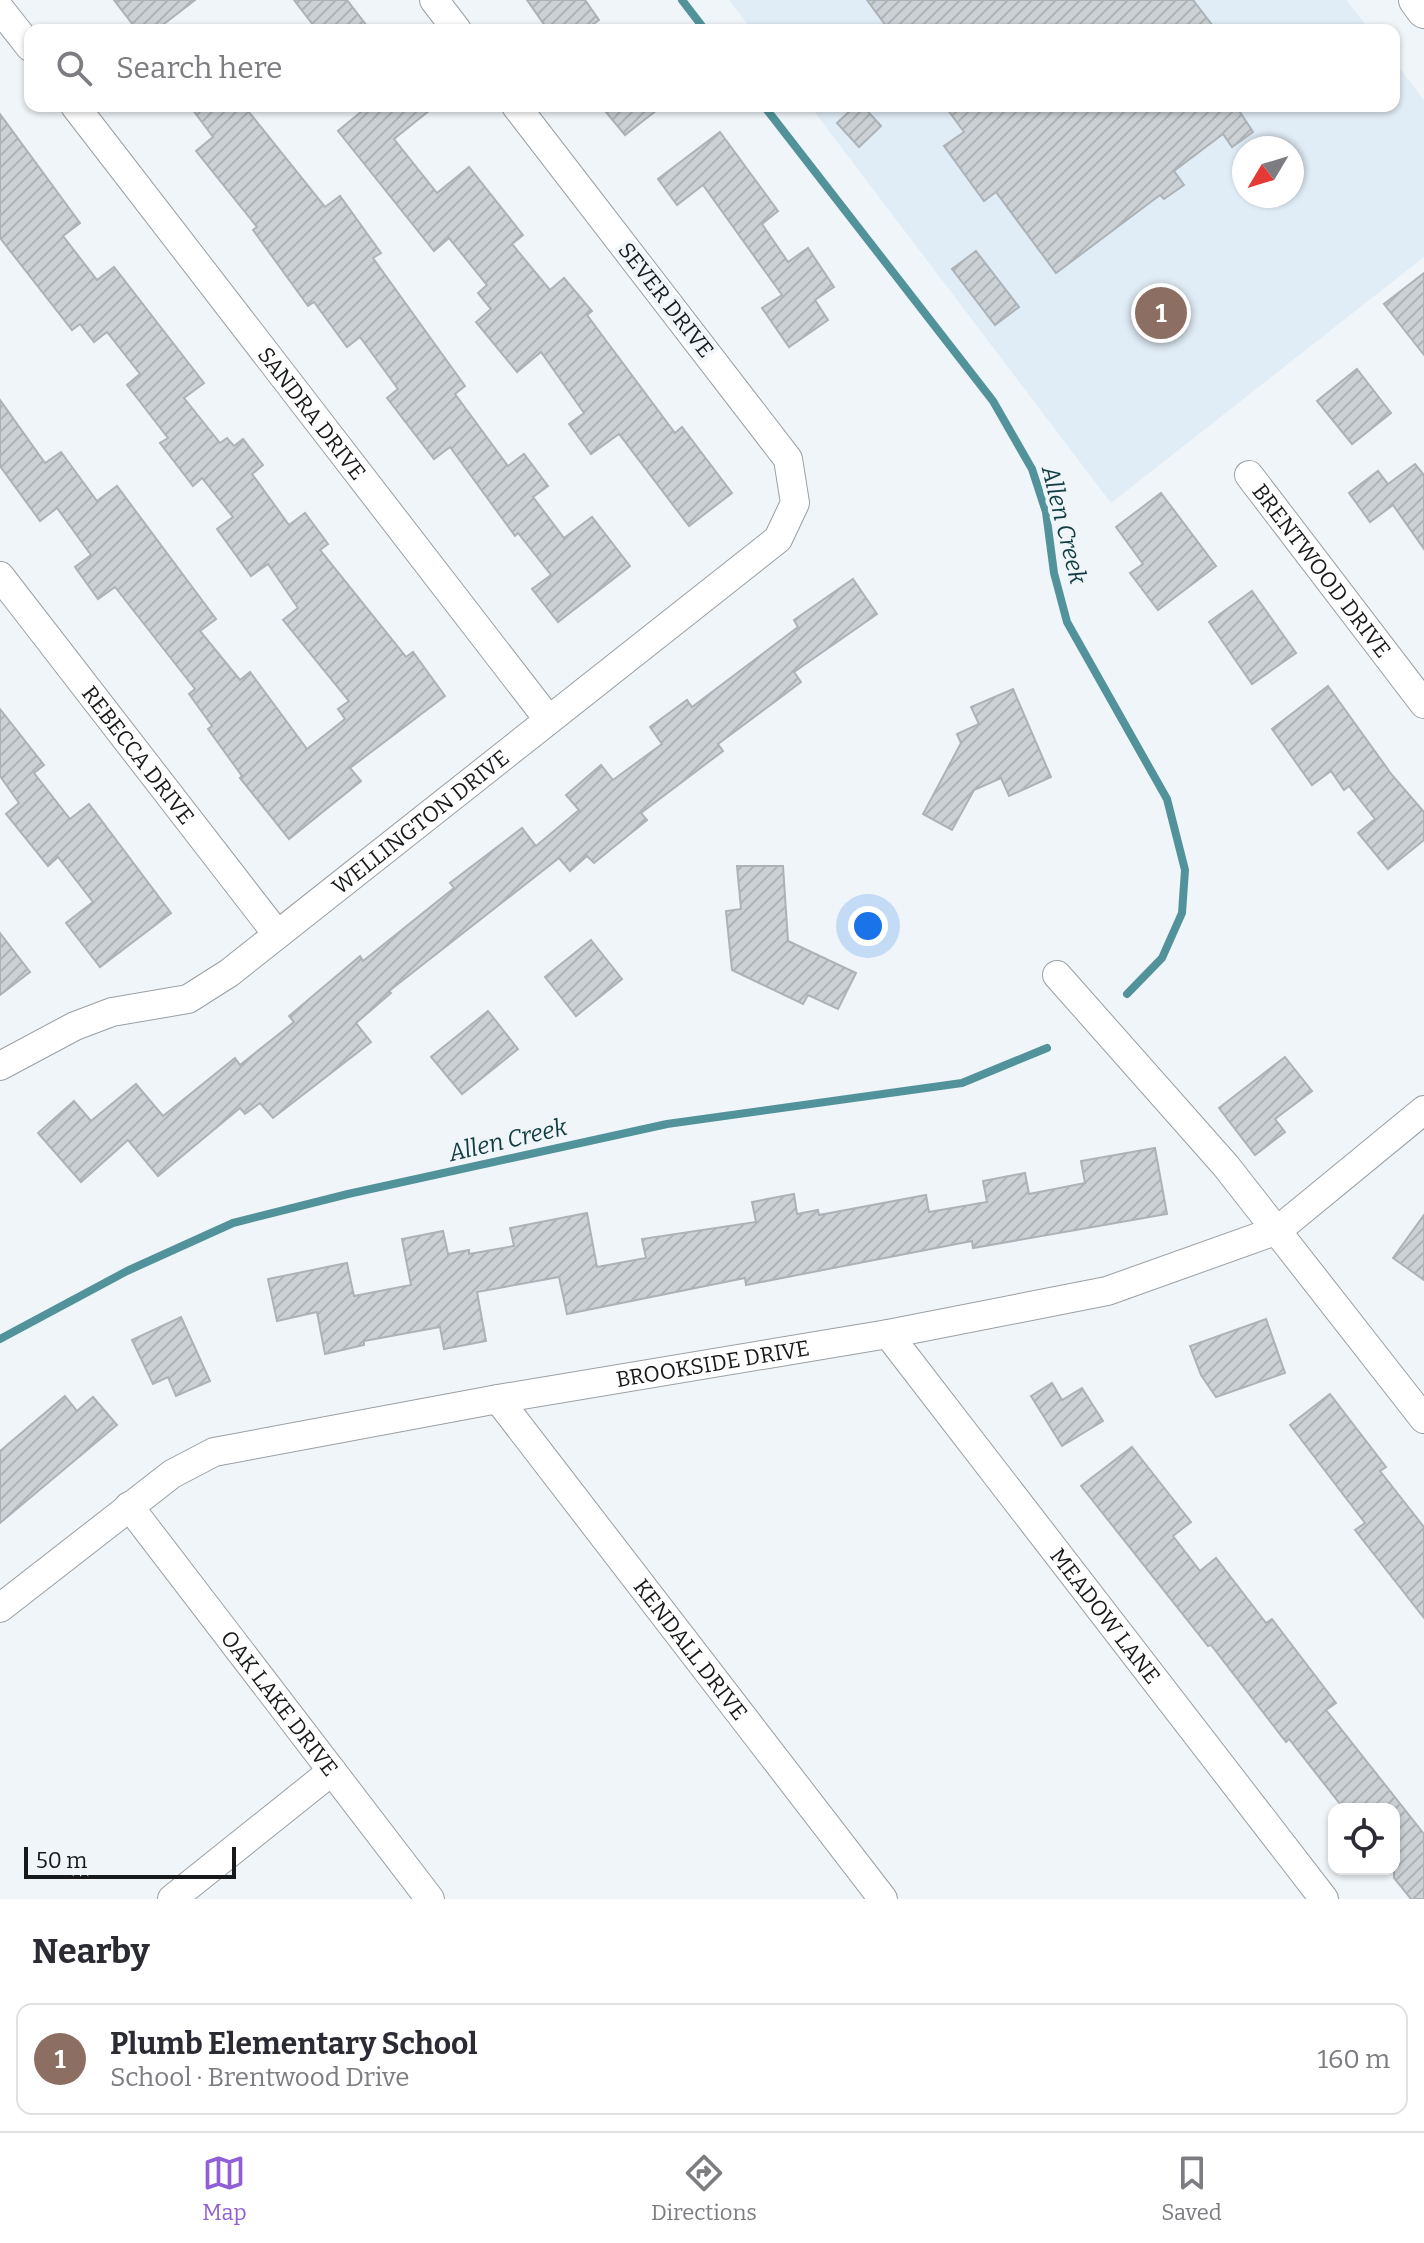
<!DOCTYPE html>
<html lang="en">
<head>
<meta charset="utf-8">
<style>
	:root { --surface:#fff; --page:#f2f2f3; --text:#2b2b33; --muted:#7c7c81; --line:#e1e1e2; --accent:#905ed7 }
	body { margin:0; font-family:Bitter,serif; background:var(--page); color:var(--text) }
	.controls { position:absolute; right:24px; bottom:24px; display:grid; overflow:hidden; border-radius:16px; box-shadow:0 2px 6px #0004 }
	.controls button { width:72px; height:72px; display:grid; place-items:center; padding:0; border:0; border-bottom:2px solid var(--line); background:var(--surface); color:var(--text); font:40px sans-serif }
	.compass { position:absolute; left:1232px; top:136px; width:72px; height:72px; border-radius:50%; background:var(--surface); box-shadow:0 2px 6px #0004; rotate:232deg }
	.scale { position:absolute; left:24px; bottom:20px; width:212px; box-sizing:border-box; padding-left:8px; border:4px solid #17191b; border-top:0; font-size:22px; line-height:28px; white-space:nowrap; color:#17191b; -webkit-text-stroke:6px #eff5f9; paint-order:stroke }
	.you { position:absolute; left:868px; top:926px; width:28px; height:28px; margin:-20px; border:6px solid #fff; border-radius:50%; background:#1a73e8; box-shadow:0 0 0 12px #1a73e833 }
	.badge { display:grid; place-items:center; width:52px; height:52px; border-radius:50%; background:var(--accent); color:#fff; font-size:26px; font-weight:700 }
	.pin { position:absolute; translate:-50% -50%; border:4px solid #fff; box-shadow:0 2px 8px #0006 }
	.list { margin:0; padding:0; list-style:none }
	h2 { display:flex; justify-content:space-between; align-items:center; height:104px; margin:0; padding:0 32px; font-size:34px }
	h2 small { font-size:26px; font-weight:400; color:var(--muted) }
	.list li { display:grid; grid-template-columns:52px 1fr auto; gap:24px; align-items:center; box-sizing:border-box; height:112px; margin:0 16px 16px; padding:0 16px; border:2px solid var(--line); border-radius:16px }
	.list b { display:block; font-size:30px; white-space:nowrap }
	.list p { margin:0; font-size:26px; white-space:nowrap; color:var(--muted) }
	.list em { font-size:26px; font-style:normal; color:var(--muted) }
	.icon { flex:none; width:44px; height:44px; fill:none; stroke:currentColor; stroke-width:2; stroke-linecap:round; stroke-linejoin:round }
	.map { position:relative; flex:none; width:1424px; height:1899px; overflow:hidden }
	.search { position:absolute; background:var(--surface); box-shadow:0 2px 6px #0004; left:24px; right:24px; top:24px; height:88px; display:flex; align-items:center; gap:20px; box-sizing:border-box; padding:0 28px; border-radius:16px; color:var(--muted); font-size:30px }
	.sheet { height:232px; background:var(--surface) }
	nav { display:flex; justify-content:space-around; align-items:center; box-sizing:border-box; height:112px; border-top:2px solid var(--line); background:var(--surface); font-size:22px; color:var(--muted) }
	nav a { display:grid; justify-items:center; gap:4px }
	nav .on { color:var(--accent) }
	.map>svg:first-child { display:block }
</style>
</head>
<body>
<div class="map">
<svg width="1424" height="1899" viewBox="0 0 1424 1899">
	<defs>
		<pattern id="building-hatch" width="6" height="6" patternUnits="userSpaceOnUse" patternTransform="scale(2)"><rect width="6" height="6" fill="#cbd1d5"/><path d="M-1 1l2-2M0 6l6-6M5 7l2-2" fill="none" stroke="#aeb3b6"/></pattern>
	</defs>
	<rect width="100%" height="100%" fill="#eff5f9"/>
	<g fill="#e0ecf6" fill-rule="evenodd">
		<polygon points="729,0 1346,0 1370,30 752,30"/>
		<path d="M1394 61 1424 100V257L1111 503 810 106H1394ZM1244 148H1292V196H1244Z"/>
	</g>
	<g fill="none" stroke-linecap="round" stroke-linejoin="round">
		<g stroke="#52939b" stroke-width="8">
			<polyline points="682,0 705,30"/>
			<polyline points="764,106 993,401 1032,469 1046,512 1054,573 1067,622 1167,799 1185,870 1182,913 1162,958 1127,994"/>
			<polyline points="0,1339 127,1271 233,1223 348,1194 667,1124 962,1083 1047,1048"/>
		</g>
	</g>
	<g fill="url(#building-hatch)" stroke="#adb2b7" stroke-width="2">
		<polygon points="114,0 195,0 156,30 137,30"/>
		<polygon points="294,0 347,0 370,30 317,30"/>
		<polygon points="527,0 585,0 599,20 585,30 548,30"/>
		<polygon points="867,0 1193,0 1216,30 889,30"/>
		<polygon points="190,106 244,106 325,207 340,196 381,253 373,258 465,386 455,394 508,466 524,454 548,486 533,497 564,538 592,517 630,566 558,622 532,589 551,575 518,533 515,536 450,447 434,459 387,398 398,389 360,337 347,347 314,302 308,306 253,230 257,227 196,151 213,137"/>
		<polygon points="368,106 435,106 394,139 437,193 469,167 523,235 512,244 550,290 564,278 592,311 587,315 675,433 682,427 732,493 689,526 619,434 591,454 569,424 584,413 541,352 517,372 476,322 491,309 478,293 487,285 449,238 434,251 338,131"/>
		<polygon points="601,106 662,106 625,135"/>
		<polygon points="855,106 863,106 881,126 859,147 837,123"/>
		<polygon points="945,106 1236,106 1253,132 1232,147 1223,134 1174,171 1184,185 1164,199 1160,195 1056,273 996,192 984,201 944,146 964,132"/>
		<polygon points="0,114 80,223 63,236 97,280 114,267 204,383 184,398 220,443 227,438 234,446 243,439 263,465 252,474 289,525 305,513 328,544 320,550 406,657 413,652 445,696 350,768 361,781 289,839 240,778 242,776 208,729 212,726 189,694 195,689 115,587 98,599 75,567 91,555 57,508 40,521 0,466 0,400 45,463 61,452 97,501 117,486 216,619 200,631 240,680 250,672 307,749 345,719 338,709 349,701 283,620 298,608 268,564 251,576 217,529 233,517 202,478 193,486 160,443 168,438 127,385 140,374 107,332 94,342 80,324 72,330 0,238"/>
		<polygon points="720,132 778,211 762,224 788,262 808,248 834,287 815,300 828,320 789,347 762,308 782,295 703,185 677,205 658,179"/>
		<polygon points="976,251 1019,307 995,325 952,269"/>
		<polygon points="1424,273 1424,355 1384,304"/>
		<polygon points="1357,369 1391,413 1352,444 1317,401"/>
		<polygon points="1415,464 1424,475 1424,549 1393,505 1370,522 1349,493 1378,471 1388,484"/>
		<polygon points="1161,493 1216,566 1158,610 1130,573 1143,564 1116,527"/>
		<polygon points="853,579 877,614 794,672 801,682 718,744 723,751 641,813 647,820 594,863 587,856 570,871 559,858 389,991 391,993 356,1023 371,1042 273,1118 260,1103 245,1114 240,1108 158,1176 128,1140 81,1182 38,1133 74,1101 91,1121 136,1084 163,1116 235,1058 240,1065 294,1022 289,1016 360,956 363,961 454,888 450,883 522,828 536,846 579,810 566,795 601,765 613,780 662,744 650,727 687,700 692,707 798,627 794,620"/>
		<polygon points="1252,591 1296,653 1252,684 1209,622"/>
		<polygon points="1328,686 1392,775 1424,812 1424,840 1388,869 1358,833 1375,819 1349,786 1344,790 1331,771 1312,785 1272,729"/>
		<polygon points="1013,689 1051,777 1009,796 1001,778 974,790 952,830 923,814 961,743 957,734 979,724 971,707"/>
		<polygon points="0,709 44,765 34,773 70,819 89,804 171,913 100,967 66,923 93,902 58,857 48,866 6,814 19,803 0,776"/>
		<polygon points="737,866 783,866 788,941 856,973 838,1009 808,995 803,1004 732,970 726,911 741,909"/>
		<polygon points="0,933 30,972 0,995"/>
		<polygon points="591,940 622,979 576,1016 545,977"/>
		<polygon points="488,1011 518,1049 462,1094 431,1057"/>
		<polygon points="1285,1057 1312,1091 1275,1119 1285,1132 1255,1155 1219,1108"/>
		<polygon points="1155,1148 1167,1214 973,1248 972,1241 746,1285 745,1278 567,1314 559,1277 477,1292 486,1341 444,1349 440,1327 364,1341 364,1345 325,1354 317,1312 277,1321 268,1279 347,1263 354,1296 411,1285 402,1239 443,1231 448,1254 469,1250 469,1254 514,1246 510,1228 587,1213 597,1267 646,1258 642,1239 756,1222 752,1202 794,1194 797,1214 818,1210 819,1215 926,1195 929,1212 987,1202 983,1181 1025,1173 1029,1194 1085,1183 1081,1161"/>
		<polygon points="1424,1215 1424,1280 1393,1258"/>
		<polygon points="181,1317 210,1381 176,1396 168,1377 153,1384 132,1340"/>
		<polygon points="1266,1319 1285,1373 1216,1397 1201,1375 1190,1346"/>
		<polygon points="1052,1383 1062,1400 1082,1388 1103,1421 1062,1446 1031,1396"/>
		<polygon points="1330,1394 1386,1467 1380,1471 1424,1527 1424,1618 1355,1530 1365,1523 1290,1425"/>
		<polygon points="65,1396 77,1411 93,1397 117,1425 0,1523 0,1451"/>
		<polygon points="1132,1447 1191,1522 1173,1536 1200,1571 1216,1558 1266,1623 1272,1619 1336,1703 1326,1710 1424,1834 1424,1899 1411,1899 1394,1878 1394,1809 1344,1809 1289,1739 1286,1742 1211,1645 1208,1646 1081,1486"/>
	</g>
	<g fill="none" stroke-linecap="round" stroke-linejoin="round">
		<defs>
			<g id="minor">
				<polyline points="434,0 457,30"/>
				<polyline points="0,9 30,47"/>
				<path id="s1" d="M75 106 548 719"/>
				<path id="s2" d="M1249 475 1424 704"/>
				<path id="s3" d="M0 576 277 934"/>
				<polyline points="1057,975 1226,1166 1424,1419"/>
				<path id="s4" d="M0 1066 75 1026 112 1012 188 999 229 973 778 539 795 503 788 459 516 106"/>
				<path id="s5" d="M888 1334 1324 1899"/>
				<path id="s6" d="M498 1399 883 1899"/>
				<path id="s7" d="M129 1506 430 1899"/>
				<path id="s8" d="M0 1608 172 1474 214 1452 498 1399 888 1334 1107 1291 1278 1230 1424 1110"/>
				<polyline points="172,1899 332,1771"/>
			</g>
			<polyline id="tertiary" points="1416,0 1424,11"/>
		</defs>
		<use href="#minor" stroke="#9a9fa3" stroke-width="30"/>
		<use href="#tertiary" stroke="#9a9fa3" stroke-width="36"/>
		<use href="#minor" stroke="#fff" stroke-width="28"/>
		<use href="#tertiary" stroke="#fff" stroke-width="34"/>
	</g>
	<g text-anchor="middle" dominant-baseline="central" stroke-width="8" stroke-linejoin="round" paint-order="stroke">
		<g font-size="22" fill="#17191b" stroke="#eff5f9">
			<text transform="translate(666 300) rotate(52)">SEVER DRIVE</text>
			<text stroke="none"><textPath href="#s1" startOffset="388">SANDRA DRIVE</textPath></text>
			<text stroke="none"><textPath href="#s2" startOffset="120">BRENTWOOD DRIVE</textPath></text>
			<text stroke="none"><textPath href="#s3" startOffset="226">REBECCA DRIVE</textPath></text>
			<text stroke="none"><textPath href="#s4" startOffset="494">WELLINGTON DRIVE</textPath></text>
			<text stroke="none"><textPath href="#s8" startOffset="772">BROOKSIDE DRIVE</textPath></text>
			<text stroke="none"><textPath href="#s5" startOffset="356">MEADOW LANE</textPath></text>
			<text stroke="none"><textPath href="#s6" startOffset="316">KENDALL DRIVE</textPath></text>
			<text stroke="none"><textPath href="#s7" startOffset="248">OAK LAKE DRIVE</textPath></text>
		</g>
		<g font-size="24" font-style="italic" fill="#113d42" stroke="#eff5f9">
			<text transform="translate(1064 525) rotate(76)">Allen Creek</text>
			<text transform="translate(508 1140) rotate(-13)">Allen Creek</text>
		</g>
	</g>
</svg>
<div class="controls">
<button><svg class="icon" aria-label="locate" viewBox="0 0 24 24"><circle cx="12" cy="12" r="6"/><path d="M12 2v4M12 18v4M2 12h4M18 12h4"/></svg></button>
</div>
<svg class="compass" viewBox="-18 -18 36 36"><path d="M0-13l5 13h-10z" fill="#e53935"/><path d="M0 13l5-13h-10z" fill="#7c7c81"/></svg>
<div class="scale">50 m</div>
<div class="you"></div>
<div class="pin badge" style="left:1161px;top:313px;background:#8d6e63">1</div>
<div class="search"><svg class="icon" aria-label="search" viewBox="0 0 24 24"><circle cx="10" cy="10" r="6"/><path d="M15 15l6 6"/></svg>Search here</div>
</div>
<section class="sheet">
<h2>Nearby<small></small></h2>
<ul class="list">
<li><span class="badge" style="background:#8d6e63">1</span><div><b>Plumb Elementary School</b><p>School · Brentwood Drive</p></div><em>160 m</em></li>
</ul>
</section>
<nav>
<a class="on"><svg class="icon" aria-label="map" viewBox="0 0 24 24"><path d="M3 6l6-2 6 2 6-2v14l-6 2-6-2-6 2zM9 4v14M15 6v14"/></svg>Map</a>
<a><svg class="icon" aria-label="directions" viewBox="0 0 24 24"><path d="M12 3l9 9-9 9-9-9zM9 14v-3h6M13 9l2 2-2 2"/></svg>Directions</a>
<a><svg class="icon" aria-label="saved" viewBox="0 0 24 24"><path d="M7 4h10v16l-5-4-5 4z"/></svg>Saved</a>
</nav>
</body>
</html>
